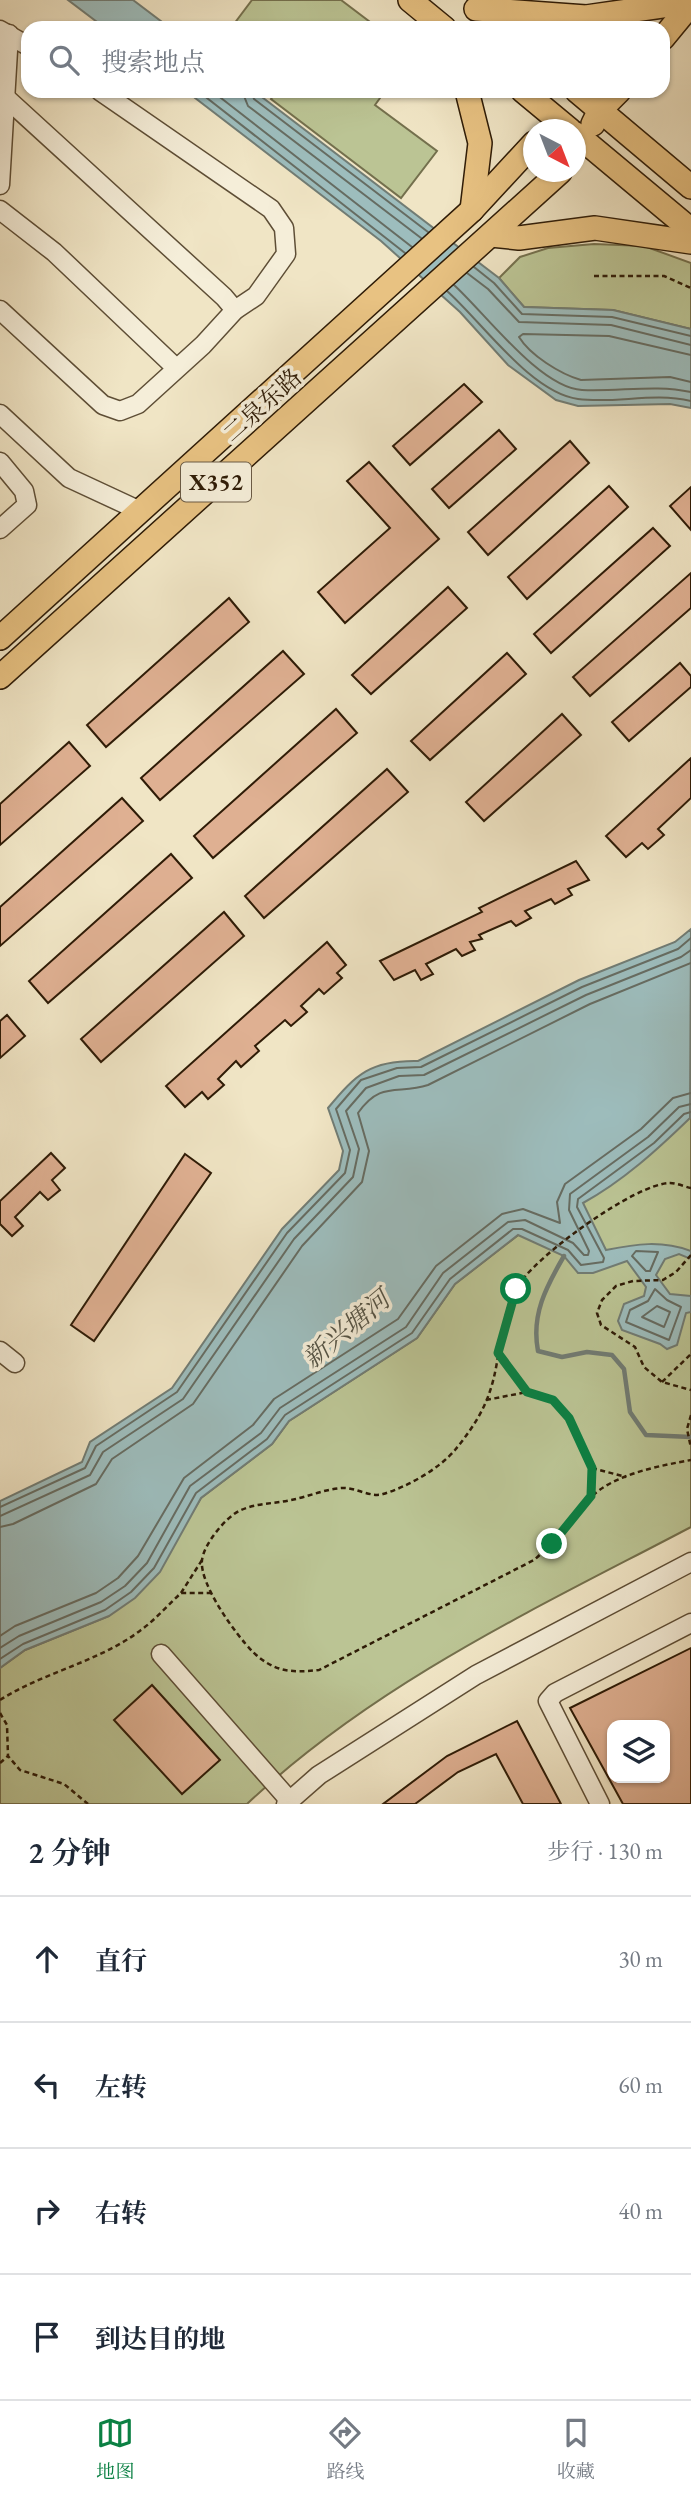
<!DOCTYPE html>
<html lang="zh">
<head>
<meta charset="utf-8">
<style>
	:root { --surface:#fff; --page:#f6f6f7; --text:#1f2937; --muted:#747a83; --line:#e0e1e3; --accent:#0b8043 }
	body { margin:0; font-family:"EB Garamond","Noto Serif SC",serif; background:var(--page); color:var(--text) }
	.controls { position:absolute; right:21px; bottom:21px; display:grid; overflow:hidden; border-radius:14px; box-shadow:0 2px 5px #0004 }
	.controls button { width:63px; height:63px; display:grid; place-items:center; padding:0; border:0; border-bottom:2px solid var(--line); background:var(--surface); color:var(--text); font:35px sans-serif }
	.compass { position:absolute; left:523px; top:119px; width:63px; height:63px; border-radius:50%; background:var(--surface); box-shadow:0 2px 5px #0004; rotate:138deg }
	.stop { position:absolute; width:21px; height:21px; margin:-16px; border:5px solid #0b8043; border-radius:50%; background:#fff }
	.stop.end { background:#0b8043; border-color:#fff; box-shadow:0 2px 7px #0008 }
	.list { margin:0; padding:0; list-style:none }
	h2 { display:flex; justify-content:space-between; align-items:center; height:91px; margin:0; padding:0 28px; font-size:30px }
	h2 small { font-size:23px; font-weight:400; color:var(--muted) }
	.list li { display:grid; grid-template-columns:46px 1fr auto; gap:21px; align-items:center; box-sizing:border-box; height:126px; padding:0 28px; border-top:2px solid var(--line) }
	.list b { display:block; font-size:26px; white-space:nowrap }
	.list em { font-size:23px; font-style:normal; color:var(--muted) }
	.icon { flex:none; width:38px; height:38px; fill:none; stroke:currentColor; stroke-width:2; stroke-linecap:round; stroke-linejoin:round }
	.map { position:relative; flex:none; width:691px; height:1804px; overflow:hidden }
	.search { position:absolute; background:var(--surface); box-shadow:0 2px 5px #0004; left:21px; right:21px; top:21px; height:77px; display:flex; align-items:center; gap:18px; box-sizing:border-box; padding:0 24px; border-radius:21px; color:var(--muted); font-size:26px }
	.sheet { height:595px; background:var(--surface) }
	nav { display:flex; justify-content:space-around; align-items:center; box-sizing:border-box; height:98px; border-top:2px solid var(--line); background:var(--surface); font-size:19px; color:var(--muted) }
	nav a { display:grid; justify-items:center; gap:4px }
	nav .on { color:var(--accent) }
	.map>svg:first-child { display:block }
</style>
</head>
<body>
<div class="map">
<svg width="691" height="1804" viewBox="0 0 691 1804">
	<rect width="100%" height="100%" fill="#f0e5c5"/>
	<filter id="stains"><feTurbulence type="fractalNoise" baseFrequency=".00286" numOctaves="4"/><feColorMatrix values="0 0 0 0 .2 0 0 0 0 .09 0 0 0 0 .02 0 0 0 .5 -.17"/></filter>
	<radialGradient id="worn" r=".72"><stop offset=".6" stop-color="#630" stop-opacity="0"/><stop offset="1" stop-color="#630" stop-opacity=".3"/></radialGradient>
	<g fill="#bbc494" stroke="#74704d" stroke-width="2">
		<polygon points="252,0 341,0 378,28 231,28"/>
		<polygon points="277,91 385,91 375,105 437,151 401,198 271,99"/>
		<polygon points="594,244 644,246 691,263 691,329 613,310 524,307 499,278 520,257 548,248"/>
		<path d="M691 1101V1527C535 1609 377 1682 247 1804H0V1668L25 1650 109 1616 183 1528 201 1498 272 1444 289 1421 417 1338 455 1284Z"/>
	</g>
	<g fill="#9dbdbd" stroke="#717c74" stroke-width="2">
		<polygon points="68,0 133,0 170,28 105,28"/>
		<polygon points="186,91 254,91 499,278 524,307 613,310 691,329 691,408 670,404 578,406 556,400 508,365 460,312 381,241"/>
		<path d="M691 929 690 1118C657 1150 623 1181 583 1203L606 1250C636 1244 661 1240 691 1251V1259L679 1254 665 1259 656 1275 670 1294 691 1296V1312L686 1313 677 1345 667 1349 660 1344 622 1330 618 1321 624 1304 644 1296 646 1287 627 1261 593 1273H578L564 1256 518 1235 455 1284 417 1338 289 1421 272 1444 201 1498 160 1572 135 1598 109 1616 25 1650 0 1668V1501L82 1462 90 1442 172 1388 282 1229 339 1170 343 1151 328 1108C356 1074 371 1060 418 1061L579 980 675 942Z"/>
	</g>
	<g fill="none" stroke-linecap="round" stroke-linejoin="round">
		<g stroke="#666c62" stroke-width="2">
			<polyline points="198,91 405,253"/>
			<polyline points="212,91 412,247"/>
			<polyline points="242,91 248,106 421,238"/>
			<polyline points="251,91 254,99 428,232"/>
			<polyline points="474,267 494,283 522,314 612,317 691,336"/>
			<polyline points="467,273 488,289 519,322 611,325 691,345"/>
			<path d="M454 285C485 313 540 388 582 390 619 392 655 384 691 392"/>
			<path d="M447 291C482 322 531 393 578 399 616 404 653 392 691 401"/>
			<path d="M691 355 609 336 523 334 519 337C530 355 560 374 581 380L670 377 691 382"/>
			<polygon points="636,1251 658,1252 650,1271 646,1271 632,1256"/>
			<polygon points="655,1289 667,1300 681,1307 669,1340 626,1322 630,1310 648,1301"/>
			<polygon points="657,1306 670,1312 664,1327 642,1317"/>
			<polyline points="0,1507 85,1468 96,1446 177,1392 287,1233 345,1173 350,1150 336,1109 361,1080 397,1068 421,1067 582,987 678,949 691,938"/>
			<polyline points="0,1516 90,1475 103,1452 183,1399 294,1239 353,1177 359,1149 346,1111 366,1088 399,1076 424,1075 586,995 681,957 691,950"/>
			<path d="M0 1527 13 1524 96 1484 112 1459 193 1404 302 1246 362 1182 369 1151 358 1113C381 1080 398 1095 428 1085L590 1004 691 963"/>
			<polyline points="0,1636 15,1626 96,1593 118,1578 138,1556 184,1478 253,1425 274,1399 398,1319 436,1266 502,1214 523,1209 560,1223 557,1202 565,1184 641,1129 673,1098 691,1093"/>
			<polyline points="0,1648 19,1636 101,1602 125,1586 147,1563 190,1486 261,1433 280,1408 406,1327 443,1273 508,1222 525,1220 573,1243 584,1255 588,1255 589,1251 569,1210 570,1194 648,1137 679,1107 691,1104"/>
			<polyline points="0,1659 23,1644 105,1610 131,1592 154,1568 196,1493 267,1439 285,1415 412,1333 450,1279 513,1229 522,1229 568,1250 581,1265 603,1262 604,1258 577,1207 578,1199 654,1143 684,1114 691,1112"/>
		</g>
		<path stroke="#717c74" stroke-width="4.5" d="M564 1256C546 1287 531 1315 538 1351L562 1357 587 1352 612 1355 624 1369 630 1412 646 1435 691 1437"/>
	</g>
	<g fill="#dfb092" stroke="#2e1b06" stroke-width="2" fill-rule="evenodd">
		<polygon points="464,384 482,402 410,465 393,446"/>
		<polygon points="499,430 516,449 449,508 432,489"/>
		<polygon points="570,441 589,463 488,555 468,532"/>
		<polygon points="369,462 439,539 345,623 318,592 390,528 347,481"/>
		<polygon points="609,486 628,507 527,599 508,577"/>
		<polygon points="691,487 691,530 670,506"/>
		<polygon points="653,528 670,546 551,653 534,634"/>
		<polygon points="691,573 691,608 590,696 573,677"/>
		<polygon points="448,587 467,608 371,694 352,675"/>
		<polygon points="229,598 249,622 106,747 87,725"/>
		<polygon points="283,651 304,674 160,800 141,778"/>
		<polygon points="507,653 526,674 430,760 411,741"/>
		<polygon points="680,663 691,676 691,687 629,741 612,722"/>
		<polygon points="336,709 357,733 213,858 194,836"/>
		<polygon points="562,714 581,735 484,821 466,802"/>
		<polygon points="69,742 90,766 0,845 0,804"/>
		<polygon points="691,758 691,798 658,829 664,835 648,849 642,843 626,857 606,836"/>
		<polygon points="387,769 408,792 264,918 245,896"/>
		<polygon points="122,798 143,821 0,946 0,907"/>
		<polygon points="171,854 192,878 48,1003 29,981"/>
		<polygon points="576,861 589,880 568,889 572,895 555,904 551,899 525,911 531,918 516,926 511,921 479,935 482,939 470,942 475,950 462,956 456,949 426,964 433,974 421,980 415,970 394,980 380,961 482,912 479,908"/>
		<polygon points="224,912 244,936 101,1062 81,1039"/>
		<polygon points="327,942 346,965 337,973 342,978 324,994 319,989 301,1006 307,1012 291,1026 285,1020 255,1046 259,1051 241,1067 236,1061 218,1079 224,1085 208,1099 202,1092 185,1107 166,1086"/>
		<polygon points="7,1015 25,1036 0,1058 0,1021"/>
		<polygon points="51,1153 65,1168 52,1180 60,1190 48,1200 40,1192 15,1217 23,1226 12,1236 0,1224 0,1201"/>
		<polygon points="185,1154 211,1173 94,1341 71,1325"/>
		<path d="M691 1648V1804H623L570 1708ZM612 1725H665V1778H612Z"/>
		<polygon points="152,1685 220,1760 182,1794 114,1720"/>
		<polygon points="517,1721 561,1804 523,1804 496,1754 458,1772 415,1804 383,1804 447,1756"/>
	</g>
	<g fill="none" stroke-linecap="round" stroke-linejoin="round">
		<defs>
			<g id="minor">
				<polyline points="0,30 28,46"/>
				<polyline points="5,97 224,297 235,310"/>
				<polyline points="0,185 9,34"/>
				<polyline points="0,210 54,252 175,367"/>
				<polyline points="0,310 103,405 120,411 138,404 203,345 235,310 256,296 286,254 284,228 271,209 100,91"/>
				<polyline points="0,414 69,478 140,511"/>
				<polyline points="0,462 24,491 27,505 0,529"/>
				<polyline points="0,1351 15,1363"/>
				<polyline points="161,1654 290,1801"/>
				<polyline points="286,1804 319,1775 476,1675 691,1562"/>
				<polyline points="600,1804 548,1701 555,1693 691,1623"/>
			</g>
			<g id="major">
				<polyline points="410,0 444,28"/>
				<polyline points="476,9 586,17 691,2"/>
				<polyline points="663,38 691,4"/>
				<polyline points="467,91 480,143 472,210"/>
				<polyline points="523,91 570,130"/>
				<polyline points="577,91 691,187"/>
				<polyline points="593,124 600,110 619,91"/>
				<polyline points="576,134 691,230"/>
				<polyline points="491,235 519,238 595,228 691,242"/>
				<polyline points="0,638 472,210 534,143"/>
				<polyline points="0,677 560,172"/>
			</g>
		</defs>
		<use href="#minor" stroke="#5e4e36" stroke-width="21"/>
		<use href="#major" stroke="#2e1b06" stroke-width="26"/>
		<g stroke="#2e1b06" stroke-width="2.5" stroke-dasharray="5 3.5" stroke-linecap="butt">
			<polyline points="594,276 664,276 691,288"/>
			<path d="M691 1188C685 1187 677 1183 670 1183 636 1183 532 1258 516 1289 499 1320 501 1359 490 1391 483 1413 469 1433 455 1450 439 1469 407 1487 383 1494 371 1498 355 1487 342 1488 325 1489 307 1497 291 1500 273 1504 255 1503 239 1511 225 1518 204 1544 202 1560 199 1584 236 1635 253 1652 274 1672 291 1673 319 1670L534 1560C555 1542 570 1519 589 1499 613 1474 659 1466 691 1460"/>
			<polyline points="691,1255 676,1272 663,1280 633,1281 616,1286 602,1300 597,1313 601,1325 635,1347 644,1367 662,1382 691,1390"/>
			<polyline points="499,1354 527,1392 553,1400 569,1418 592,1468 591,1496"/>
			<polyline points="662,1382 691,1354"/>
			<polyline points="486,1400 527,1392"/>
			<polyline points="691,1415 687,1429 691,1448"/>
			<polyline points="592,1468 626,1477"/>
			<polyline points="181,1593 202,1560"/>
			<path d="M0 1700C44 1672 99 1662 141 1630 156 1619 168 1605 181 1593H213"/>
			<polyline points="0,1713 7,1725 8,1756 20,1770 64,1784 88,1804"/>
			<polyline points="0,1763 8,1756"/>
		</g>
		<use href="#minor" stroke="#f5eed9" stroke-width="18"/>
		<use href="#major" stroke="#e8c282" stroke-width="23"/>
	</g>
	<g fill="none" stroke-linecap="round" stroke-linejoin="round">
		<polyline stroke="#0b8043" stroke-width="9" points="516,1289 498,1353 527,1392 553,1400 569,1418 592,1468 591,1496 552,1544"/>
	</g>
	<g text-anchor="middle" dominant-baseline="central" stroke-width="7" stroke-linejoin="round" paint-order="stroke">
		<rect fill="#f5eed9" stroke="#6a5a45" stroke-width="2" x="181" y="462.5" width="70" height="39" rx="5"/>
		<g font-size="23" font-weight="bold" fill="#2e1b06">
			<text x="216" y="482">X352</text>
		</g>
		<g font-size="24" fill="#2e1b06" stroke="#f5eed9">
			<text transform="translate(262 405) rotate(-42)">二泉东路</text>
		</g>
		<g font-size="26" font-style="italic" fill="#555446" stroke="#f5eed9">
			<text transform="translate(346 1329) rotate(-40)">新兴塘河</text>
		</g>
	</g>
	<rect width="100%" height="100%" filter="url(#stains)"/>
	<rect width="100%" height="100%" fill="url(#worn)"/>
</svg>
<div class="controls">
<button><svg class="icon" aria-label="layers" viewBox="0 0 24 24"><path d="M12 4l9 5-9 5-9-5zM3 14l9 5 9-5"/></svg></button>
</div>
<svg class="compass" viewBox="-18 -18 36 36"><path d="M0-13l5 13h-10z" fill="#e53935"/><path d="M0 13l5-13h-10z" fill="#747a83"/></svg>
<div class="stop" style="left:516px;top:1289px"></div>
<div class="stop end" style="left:552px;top:1544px"></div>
<div class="search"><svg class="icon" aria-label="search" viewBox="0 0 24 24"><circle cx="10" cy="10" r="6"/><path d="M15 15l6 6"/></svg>搜索地点</div>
</div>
<section class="sheet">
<h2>2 分钟<small>步行 · 130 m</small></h2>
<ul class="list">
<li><svg class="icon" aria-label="ahead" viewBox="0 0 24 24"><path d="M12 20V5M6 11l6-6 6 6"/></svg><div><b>直行</b></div><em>30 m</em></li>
<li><svg class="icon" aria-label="left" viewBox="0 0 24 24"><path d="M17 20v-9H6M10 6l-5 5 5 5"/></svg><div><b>左转</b></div><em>60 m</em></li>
<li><svg class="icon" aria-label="right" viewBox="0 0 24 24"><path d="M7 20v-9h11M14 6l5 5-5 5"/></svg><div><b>右转</b></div><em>40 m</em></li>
<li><svg class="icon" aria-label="arrive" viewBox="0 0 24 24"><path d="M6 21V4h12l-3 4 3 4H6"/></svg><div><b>到达目的地</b></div></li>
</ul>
</section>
<nav>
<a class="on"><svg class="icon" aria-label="map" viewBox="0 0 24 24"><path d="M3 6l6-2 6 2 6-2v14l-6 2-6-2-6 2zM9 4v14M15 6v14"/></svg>地图</a>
<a><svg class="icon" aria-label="directions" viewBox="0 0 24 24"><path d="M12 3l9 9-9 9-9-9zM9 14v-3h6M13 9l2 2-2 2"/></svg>路线</a>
<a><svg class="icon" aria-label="saved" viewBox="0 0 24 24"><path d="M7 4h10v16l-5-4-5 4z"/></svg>收藏</a>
</nav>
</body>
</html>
